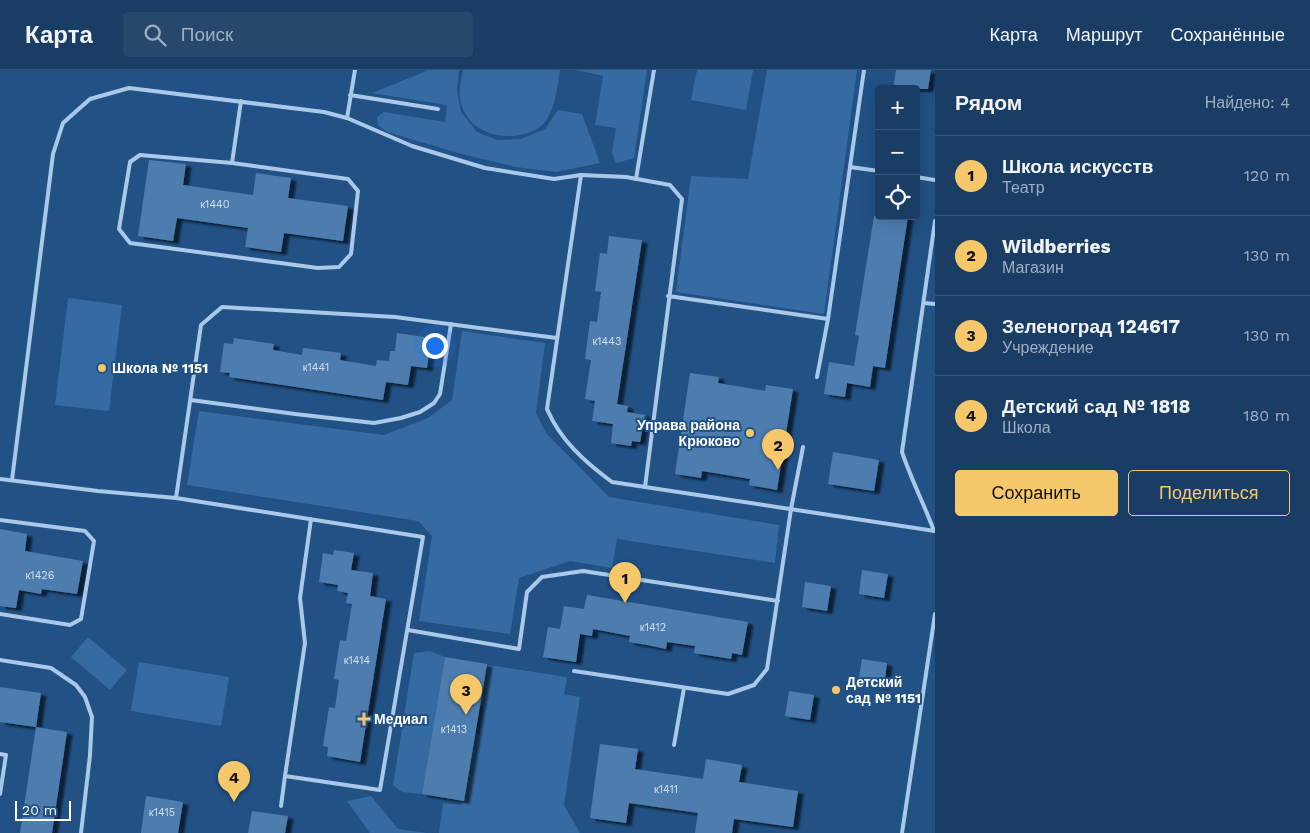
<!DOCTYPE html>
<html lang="ru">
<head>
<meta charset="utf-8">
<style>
	:root { --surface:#193d64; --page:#26486d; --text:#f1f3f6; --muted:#9faebf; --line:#375678; --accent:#f5c86c }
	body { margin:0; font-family:"Work Sans",sans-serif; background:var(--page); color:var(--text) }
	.controls { position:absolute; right:15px; top:15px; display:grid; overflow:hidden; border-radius:5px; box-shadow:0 5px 20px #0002 }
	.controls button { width:45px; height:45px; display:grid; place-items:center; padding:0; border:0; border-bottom:1px solid var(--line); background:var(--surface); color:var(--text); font:25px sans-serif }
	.scale { position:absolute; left:15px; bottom:12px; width:56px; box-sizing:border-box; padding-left:5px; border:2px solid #fff; border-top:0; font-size:14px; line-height:18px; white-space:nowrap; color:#fff; -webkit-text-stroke:4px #215185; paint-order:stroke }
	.you { position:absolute; left:434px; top:275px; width:18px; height:18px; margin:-12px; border:4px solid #fff; border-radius:50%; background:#1a73e8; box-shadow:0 0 0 8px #1a73e833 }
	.badge { display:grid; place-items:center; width:32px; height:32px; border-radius:50%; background:var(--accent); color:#111; font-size:16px; font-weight:700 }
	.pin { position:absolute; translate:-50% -41px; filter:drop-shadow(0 1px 2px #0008) }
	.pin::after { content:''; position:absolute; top:26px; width:18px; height:15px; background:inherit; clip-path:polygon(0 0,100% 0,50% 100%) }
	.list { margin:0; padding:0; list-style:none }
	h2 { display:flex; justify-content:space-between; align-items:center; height:65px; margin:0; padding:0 20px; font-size:21px }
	h2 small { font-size:16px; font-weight:400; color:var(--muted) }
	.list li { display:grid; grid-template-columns:32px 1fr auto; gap:15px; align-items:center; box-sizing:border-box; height:80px; padding:0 20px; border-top:1px solid var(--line) }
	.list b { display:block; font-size:19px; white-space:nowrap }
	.list p { margin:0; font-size:16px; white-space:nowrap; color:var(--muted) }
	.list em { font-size:16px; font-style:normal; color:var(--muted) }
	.actions { display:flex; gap:10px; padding:15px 20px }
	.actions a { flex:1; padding:11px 0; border:1px solid var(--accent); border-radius:5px; text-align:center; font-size:18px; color:var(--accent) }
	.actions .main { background:var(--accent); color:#111 }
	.icon { flex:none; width:28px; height:28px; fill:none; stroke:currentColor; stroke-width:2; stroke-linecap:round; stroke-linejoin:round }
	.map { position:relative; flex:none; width:935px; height:763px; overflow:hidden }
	header { display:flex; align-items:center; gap:30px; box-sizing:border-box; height:70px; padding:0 25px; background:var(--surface); border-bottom:1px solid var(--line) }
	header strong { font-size:24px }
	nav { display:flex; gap:28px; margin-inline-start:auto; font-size:18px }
	.search { width:350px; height:45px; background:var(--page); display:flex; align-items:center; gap:12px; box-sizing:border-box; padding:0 18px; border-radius:5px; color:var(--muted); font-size:19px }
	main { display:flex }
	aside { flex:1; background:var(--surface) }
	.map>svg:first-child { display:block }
</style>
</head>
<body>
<header>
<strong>Карта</strong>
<div class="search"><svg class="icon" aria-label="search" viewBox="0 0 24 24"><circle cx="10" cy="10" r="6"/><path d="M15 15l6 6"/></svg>Поиск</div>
<nav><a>Карта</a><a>Маршрут</a><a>Сохранённые</a></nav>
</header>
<main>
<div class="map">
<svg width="935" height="763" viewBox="0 0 935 763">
	<defs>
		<filter id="shadow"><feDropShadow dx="5.5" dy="3" stdDeviation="1" flood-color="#0009"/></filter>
	</defs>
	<rect width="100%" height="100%" fill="#215185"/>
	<g fill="#356ba2">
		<polygon points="429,0 459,0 457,21 461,42 477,62 497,70 521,69 545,59 558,40 582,44 600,93 556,102 516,97 458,83 387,62 378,55 377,47 384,42 445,52 447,35 372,23"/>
		<path d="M463 0H560C557 17 555 46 540 57 518 73 476 68 464 41 457 28 460 14 463 0Z"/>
		<polygon points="577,0 647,0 634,88 616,93 612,83 616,58 595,55 603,6"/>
		<polygon points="697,0 753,0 746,40 691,30"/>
		<polygon points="767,0 857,0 824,244 676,222 691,106 748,109"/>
		<polygon points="68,228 122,235 109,341 55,335"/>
		<polygon points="462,261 545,273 536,343 546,363 609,427 779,455 775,493 617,469 612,498 570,491 519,508 510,564 419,551 432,466 418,451 187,415 199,341 384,365 428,348 452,330"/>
		<polygon points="88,567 127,600 110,620 71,587"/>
		<polygon points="430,581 445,587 422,724 402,722 393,715 414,583"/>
		<polygon points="139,592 229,607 221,656 131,641"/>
		<polygon points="482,594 567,607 564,624 580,627 564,735 580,763 439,763 443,733 461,735 471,664 479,665 483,637 476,636"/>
		<polygon points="371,726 398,759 427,763 370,763 347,731"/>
	</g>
	<g fill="#4e7daf" filter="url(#shadow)">
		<polygon points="896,0 931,0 928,19 893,19"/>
		<polygon points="149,90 186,94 183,115 253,125 256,103 291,108 288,128 348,136 343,171 284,163 281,182 245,177 248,158 177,148 173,171 138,166"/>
		<polygon points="874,146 908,146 885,298 873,296 870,317 847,313 845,327 824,324 829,292 854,296 859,266 855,265"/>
		<polygon points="609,166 642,170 617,334 628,336 627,342 645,345 640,372 632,371 631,376 611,373 613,354 592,351 595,331 585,329 591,290 585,289 590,251 597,252 601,222 595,221 600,183 607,184"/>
		<polygon points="397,263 431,268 427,298 411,296 408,315 386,312 383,330 229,307 230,303 220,302 224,273 233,274 234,268 274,274 273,280 302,285 303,278 341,283 340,290 376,296 377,290 389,291 390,281 395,281"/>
		<polygon points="690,303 719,307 718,313 765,321 766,315 793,319 777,420 749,415 750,409 702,401 701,408 675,404"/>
		<polygon points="833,382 879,390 874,421 828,414"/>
		<polygon points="0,459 27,464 25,481 83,491 77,524 42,519 41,524 19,520 16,538 0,536"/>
		<polygon points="334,480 354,483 351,500 373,503 370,526 386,529 360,692 327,686 328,677 323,676 329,637 335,638 339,610 334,609 340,570 346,571 352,534 346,533 348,523 337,521 338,515 319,512 323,483 333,485"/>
		<polygon points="862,500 888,504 884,528 859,524"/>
		<polygon points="805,512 831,516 827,541 802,537"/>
		<polygon points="587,525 748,552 742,585 732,583 731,589 694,583 695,576 667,572 666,579 647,575 629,572 630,566 593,559 592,566 580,564 576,592 543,587 548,557 560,559 564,536 584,539"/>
		<polygon points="445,587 487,594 464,731 422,724"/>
		<polygon points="862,589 887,593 884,617 858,613"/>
		<polygon points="0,617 41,623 36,657 0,652"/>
		<polygon points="789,621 814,625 810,650 785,646"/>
		<polygon points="36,657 67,662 52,763 20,763"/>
		<polygon points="600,674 638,679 635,699 703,709 706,689 742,695 739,712 798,721 793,757 734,749 732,763 695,763 698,743 629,733 626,753 590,748"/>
		<polygon points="146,726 183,732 178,763 141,763"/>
		<polygon points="252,741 288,746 285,763 248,763"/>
	</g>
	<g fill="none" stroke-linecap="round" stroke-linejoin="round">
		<g stroke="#aac9e9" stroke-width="4">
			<polyline points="350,25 438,39"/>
			<polyline points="347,48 355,0"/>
			<polygon points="140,85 232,93 348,109 358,121 351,184 339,197 318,198 130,173 119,159 130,92"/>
			<polyline points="232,93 241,31"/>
			<polyline points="850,97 879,101"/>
			<path d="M581 105 547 339C560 370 585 392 612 412L935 461"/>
			<polyline points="916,107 935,110"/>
			<polyline points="636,109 654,0"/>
			<polyline points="668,226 828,249"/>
			<polyline points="924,233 935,234"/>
			<polyline points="817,307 828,249 864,0"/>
			<polyline points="191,330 295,344 374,353 401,348 420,342 434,333 440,324 451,254"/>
			<polyline points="0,409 98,421 176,428 423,467 380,720 285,706 305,573 300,528 311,449"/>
			<polyline points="12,410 53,84 63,53 90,29 129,18 324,42 347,48 412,76 485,98 554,109 581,105 626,107 670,115 682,129 645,417"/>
			<polyline points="176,428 201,255 222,237 395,247 557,268"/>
			<polyline points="0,450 85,461 94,471 81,549 70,555 0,544"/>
			<path d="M934 461C924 434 911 409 902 382L935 151"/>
			<polyline points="408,560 519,579 527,522 542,507 583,501 778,531"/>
			<polyline points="0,590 51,598 76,615 85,627 92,647 90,685 81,763"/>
			<polyline points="574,601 728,624 754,615 767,599 791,439 803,377"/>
			<polyline points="674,675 684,618"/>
			<polyline points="0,684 6,685 0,724"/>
			<polyline points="281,736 285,706"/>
			<polyline points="902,763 935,544"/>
		</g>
	</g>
	<g fill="#f5c86c" stroke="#215185" stroke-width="2">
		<circle cx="102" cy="298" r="5"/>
		<circle cx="750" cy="363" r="5"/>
		<circle cx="836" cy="620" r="5"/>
		<path d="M361.5 641.5h5v5h5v5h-5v5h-5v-5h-5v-5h5z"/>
	</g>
	<g text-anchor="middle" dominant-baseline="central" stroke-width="4" stroke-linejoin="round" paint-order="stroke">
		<g font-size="11" fill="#d3deeb">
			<text x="215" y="134">к1440</text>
			<text x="607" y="271">к1443</text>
			<text x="316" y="297">к1441</text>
			<text x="40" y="505">к1426</text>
			<text x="653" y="557">к1412</text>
			<text x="357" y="590">к1414</text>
			<text x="454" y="659">к1413</text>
			<text x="666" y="719">к1411</text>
			<text x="162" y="742">к1415</text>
		</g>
		<g font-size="14" font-weight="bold" fill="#fff" stroke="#215185" text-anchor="start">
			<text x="112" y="298">Школа № 1151</text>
			<text x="740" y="355" text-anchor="end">Управа района<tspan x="740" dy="16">Крюково</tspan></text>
			<text x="846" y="612">Детский<tspan x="846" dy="16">сад № 1151</tspan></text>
			<text x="374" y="649">Медиал</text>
		</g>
	</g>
</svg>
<div class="controls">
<button>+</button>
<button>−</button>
<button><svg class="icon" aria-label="locate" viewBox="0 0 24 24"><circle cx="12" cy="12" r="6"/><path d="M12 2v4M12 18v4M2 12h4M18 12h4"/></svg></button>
</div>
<div class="scale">20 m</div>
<div class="you"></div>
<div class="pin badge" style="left:625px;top:533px">1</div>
<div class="pin badge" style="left:778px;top:400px">2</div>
<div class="pin badge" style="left:466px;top:645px">3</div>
<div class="pin badge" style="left:234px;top:732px">4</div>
</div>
<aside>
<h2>Рядом<small>Найдено: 4</small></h2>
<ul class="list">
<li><span class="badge">1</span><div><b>Школа искусств</b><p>Театр</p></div><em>120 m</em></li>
<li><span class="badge">2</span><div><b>Wildberries</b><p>Магазин</p></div><em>130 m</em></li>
<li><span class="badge">3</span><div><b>Зеленоград 124617</b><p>Учреждение</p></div><em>130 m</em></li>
<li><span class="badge">4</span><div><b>Детский сад № 1818</b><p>Школа</p></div><em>180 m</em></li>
</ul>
<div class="actions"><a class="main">Сохранить</a><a>Поделиться</a></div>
</aside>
</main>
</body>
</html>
